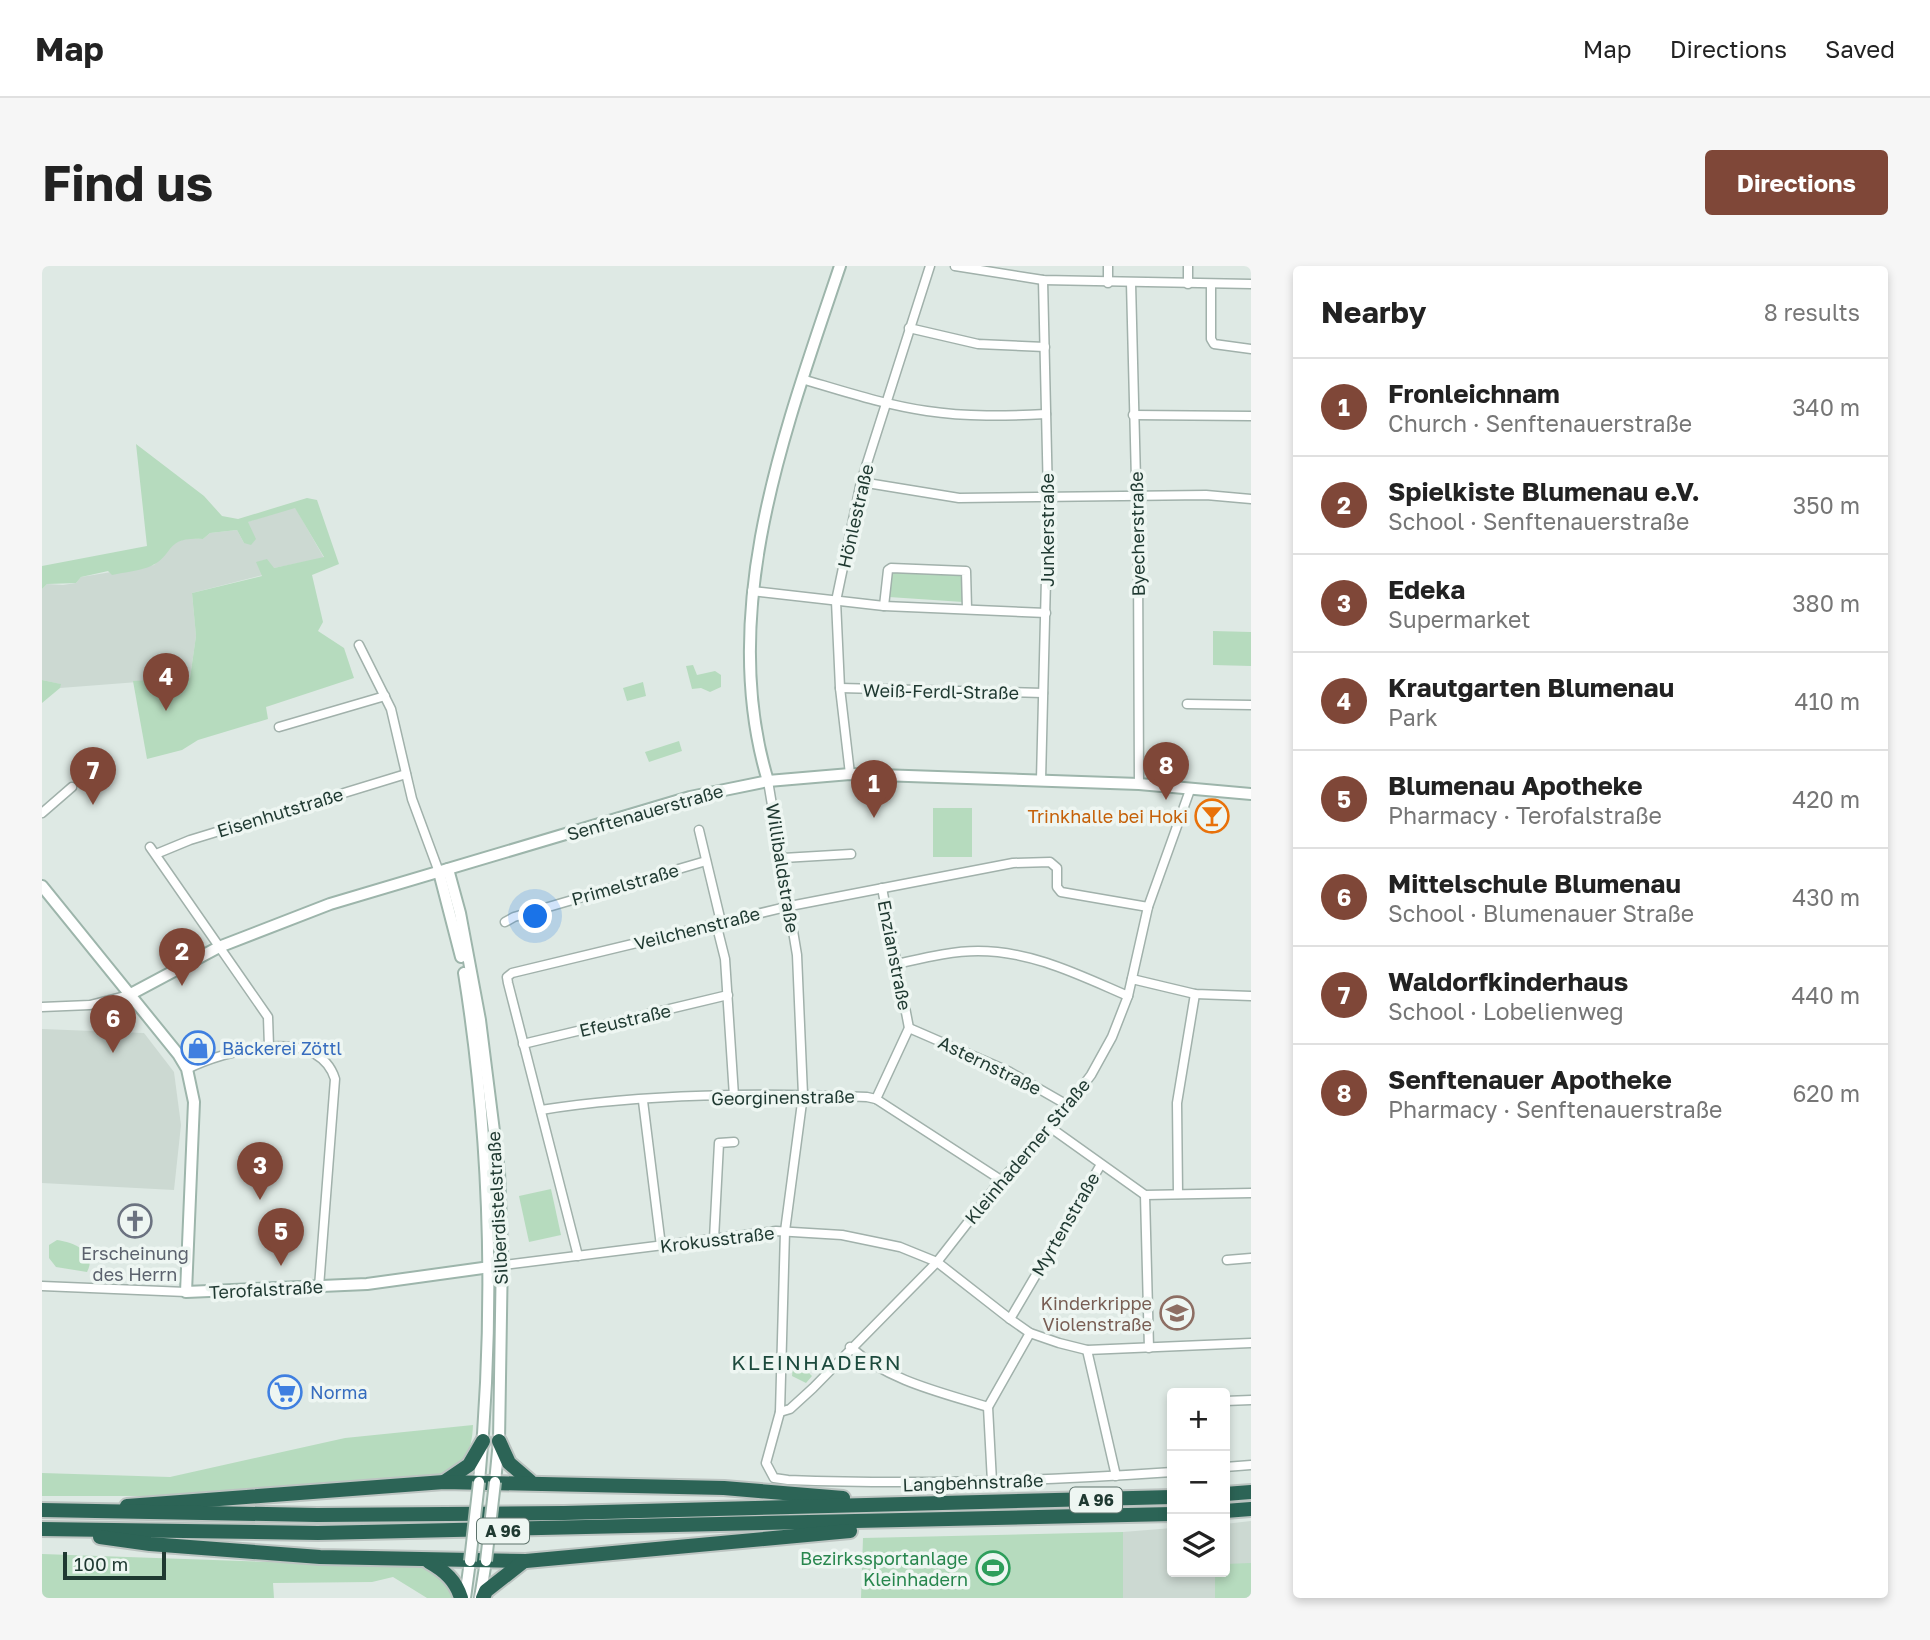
<!DOCTYPE html>
<html lang="en">
<head>
<meta charset="utf-8">
<style>
	:root { --surface:#fff; --page:#f6f6f6; --text:#222; --muted:#767676; --line:#e0e0e0; --accent:#7f4738 }
	body { margin:0; font-family:"Golos Text",sans-serif; background:var(--page); color:var(--text) }
	.controls { position:absolute; right:21px; bottom:21px; display:grid; overflow:hidden; border-radius:7px; box-shadow:0 4px 10px #0003 }
	.controls button { width:63px; height:63px; display:grid; place-items:center; padding:0; border:0; border-bottom:2px solid var(--line); background:var(--surface); color:var(--text); font:35px sans-serif }
	.scale { position:absolute; left:21px; bottom:18px; width:103px; box-sizing:border-box; padding-left:7px; border:4px solid #1f3931; border-top:0; font-size:19px; line-height:24px; white-space:nowrap; color:#1f3931; -webkit-text-stroke:5px #eef6f2; paint-order:stroke }
	.you { position:absolute; left:494px; top:651px; width:24px; height:24px; margin:-18px; border:5px solid #fff; border-radius:50%; background:#1a73e8; box-shadow:0 0 0 10px #1a73e833 }
	.badge { display:grid; place-items:center; width:46px; height:46px; border-radius:50%; background:var(--accent); color:#fff; font-size:23px; font-weight:700 }
	.pin { position:absolute; translate:-50% -58px; filter:drop-shadow(0 2px 4px #0008) }
	.pin::after { content:''; position:absolute; top:37px; width:24px; height:21px; background:inherit; clip-path:polygon(0 0,100% 0,50% 100%) }
	.list { margin:0; padding:0; list-style:none }
	h2 { display:flex; justify-content:space-between; align-items:center; height:91px; margin:0; padding:0 28px; font-size:30px }
	h2 small { font-size:23px; font-weight:400; color:var(--muted) }
	.list li { display:grid; grid-template-columns:46px 1fr auto; gap:21px; align-items:center; box-sizing:border-box; height:98px; padding:0 28px; border-top:2px solid var(--line) }
	.list b { display:block; font-size:26px; white-space:nowrap }
	.list p { margin:0; font-size:23px; white-space:nowrap; color:var(--muted) }
	.list em { font-size:23px; font-style:normal; color:var(--muted) }
	.icon { flex:none; width:38px; height:38px; fill:none; stroke:currentColor; stroke-width:2; stroke-linecap:round; stroke-linejoin:round }
	.map { position:relative; flex:none; width:1209px; height:1332px; overflow:hidden; border-radius:7px }
	header { display:flex; align-items:center; gap:42px; box-sizing:border-box; height:98px; padding:0 35px; background:var(--surface); border-bottom:2px solid var(--line) }
	header strong { font-size:33px }
	nav { display:flex; gap:38px; margin-inline-start:auto; font-size:24px }
	.intro { display:flex; align-items:center; justify-content:space-between; box-sizing:border-box; height:168px; padding:0 42px }
	h1 { margin:0; font-size:49px }
	.button { padding:18px 32px; border-radius:7px; background:var(--accent); color:#fff; font-size:24px; font-weight:700 }
	main { display:flex; gap:42px; padding:0 42px }
	aside { flex:1; background:var(--surface); border-radius:7px; box-shadow:0 4px 10px #0003 }
	.map>svg:first-child { display:block }
</style>
</head>
<body>
<header>
<strong>Map</strong>
<nav><a>Map</a><a>Directions</a><a>Saved</a></nav>
</header>
<div class="intro"><h1>Find us</h1><a class="button">Directions</a></div>
<main>
<div class="map">
<svg width="1209" height="1332" viewBox="0 0 1209 1332">
	<rect width="100%" height="100%" fill="#dee9e4"/>
	<g fill="#ccd9d2">
		<polygon points="253,241 282,292 232,302 221,309 150,327 154,370 148,412 18,422 18,418 0,414 0,323 5,318 21,319 34,317 39,311 112,299 130,277 147,272 161,273 168,267 195,264 202,277 205,256"/>
		<polygon points="0,763 102,767 132,806 139,859 132,924 0,917"/>
		<polygon points="1209,1255 1209,1332 1081,1332 1081,1266 1130,1262 1130,1306 1183,1306 1183,1258"/>
	</g>
	<g fill="#b6dbbe">
		<path d="M94 178 162 230 180 250 196 253 265 232 275 234 297 298 270 309 281 356 276 365 302 382 312 412 224 441 226 453 156 474 140 484 105 493 91 415 148 412 154 370 150 327 220 310 214 296 225 293 232 302 282 291 253 242 206 256 214 273 209 279 202 277 195 264 168 267 161 273C122 270 133 289 109 300 98 305 83 306 70 309L66 305 39 311 34 317 5 318 0 323V300L105 280Z"/>
		<polygon points="850,305 923,309 921,336 847,331"/>
		<polygon points="1171,365 1209,366 1209,400 1171,399"/>
		<polygon points="651,399 655,409 673,405 679,409 679,421 668,426 659,422 650,423 644,400"/>
		<polygon points="0,414 19,418 18,422 0,437"/>
		<polygon points="601,416 604,430 585,435 581,422"/>
		<polygon points="637,475 640,485 607,496 603,486"/>
		<rect x="891" y="542" width="39" height="49"/>
		<polygon points="509,923 519,969 487,976 477,930"/>
		<path d="M15 974C31 976 56 986 45 1006L14 1001 7 992V979Z"/>
		<polygon points="757,1088 761,1096 758,1098 770,1110 764,1117 750,1110 752,1092"/>
		<path d="M431 1159C430 1187 422 1197 398 1211L107 1230H0V1207L128 1211 303 1172Z"/>
		<polygon points="1081,1266 1081,1332 819,1332 821,1272"/>
		<polygon points="0,1288 394,1302 411,1325 411,1332 385,1332 351,1311 330,1316 231,1317 232,1332 0,1332"/>
		<polygon points="1209,1297 1209,1332 1173,1332 1173,1306 1183,1306 1183,1298"/>
	</g>
	<g fill="none" stroke-linecap="round" stroke-linejoin="round">
		<defs>
			<g id="street">
				<polyline points="913,0 1001,14 1209,18"/>
				<polyline points="1146,0 1146,18"/>
				<polyline points="1066,17 1066,0"/>
				<polyline points="1089,17 1096,293 1097,518"/>
				<polyline points="1169,18 1169,73 1172,78 1209,83"/>
				<polyline points="867,62 936,78 1003,81"/>
				<path d="M760 113C801 125 843 139 885 145 925 151 964 150 1004 148"/>
				<polyline points="1091,149 1209,150"/>
				<polyline points="819,216 917,232 1164,229 1209,233"/>
				<polyline points="710,325 842,340 1004,347"/>
				<polyline points="842,340 846,304 849,302 924,305 925,343"/>
				<polyline points="317,379 349,443 370,533 397,606"/>
				<polyline points="798,422 1001,427"/>
				<polyline points="1145,438 1209,439"/>
				<polyline points="237,461 343,430"/>
				<polyline points="808,508 798,422 794,335 819,216 888,0"/>
				<polyline points="999,514 1006,232 1001,14"/>
				<path d="M726 515 755 689 761 829 743 965 738 1146 724 1197 732 1212 746 1214C875 1219 1002 1215 1130 1206"/>
				<polyline points="0,547 30,521"/>
				<polyline points="657,564 679,656 676,665 683,693 692,830"/>
				<polyline points="108,581 226,751 227,781"/>
				<polyline points="114,588 148,574 364,508"/>
				<polyline points="741,592 809,588"/>
				<polyline points="463,656 472,651 664,595"/>
				<path d="M855 698C882 692 909 685 936 685 990 685 1037 709 1086 730"/>
				<polyline points="1090,713 1153,728 1209,730"/>
				<polyline points="0,741 48,739 87,729"/>
				<polyline points="867,762 966,805 1027,840"/>
				<polyline points="481,778 686,729"/>
				<path d="M145 803C181 785 276 758 293 813L277 1021"/>
				<polyline points="834,833 867,762 840,622"/>
				<polyline points="601,835 619,980"/>
				<path d="M499 844C605 827 718 827 825 831L834 833 959 914"/>
				<polyline points="1009,862 1103,929 1209,927"/>
				<polyline points="1136,928 1135,837 1153,728"/>
				<polyline points="1103,929 1107,1082"/>
				<polyline points="672,973 677,877 692,876"/>
				<polyline points="536,990 466,717 465,711 470,707 748,640 971,597 1008,596 1015,602 1015,621 1019,626 1106,641"/>
				<polyline points="1185,994 1209,992"/>
				<polyline points="454,1000 734,965 800,969 858,981 895,996 968,1053 988,1067 1017,1077 1045,1084 1209,1077"/>
				<polyline points="0,1020 144,1026"/>
				<polyline points="968,1053 1058,900"/>
				<path d="M808 1081C847 1115 898 1126 946 1141"/>
				<polyline points="1045,1084 1074,1210"/>
				<polyline points="1183,1135 1209,1134"/>
				<polyline points="738,1146 748,1143 771,1122 895,996 959,914 1009,862 1049,809 1070,771 1086,730 1106,641 1148,524"/>
				<polyline points="1183,1201 1209,1199"/>
				<polyline points="950,1216 946,1141 988,1067"/>
			</g>
			<g id="secondary">
				<path d="M726 515C674 344 744 161 798 0"/>
				<polyline points="406,603 418,647 438,754 457,905 460,986 457,1175 453,1216"/>
				<polyline points="397,606 419,691"/>
				<polyline points="0,620 136,788 145,803 152,836 144,1026 325,1018 448,1001"/>
				<path d="M422 707C449 876 453 1045 437 1216"/>
				<polyline points="87,729 177,681 288,638 648,531 726,515 808,508 1097,518 1209,528"/>
				<polyline points="423,1332 428,1295"/>
				<polyline points="438,1332 444,1295"/>
			</g>
			<g id="highway">
				<polyline points="457,1175 467,1197 488,1215"/>
				<polyline points="402,1216 427,1199 441,1175"/>
				<polyline points="1183,1228 1209,1226"/>
				<polyline points="85,1240 402,1216 682,1222 801,1232"/>
				<polyline points="0,1244 275,1249 522,1247 1130,1231"/>
				<polyline points="1183,1245 1209,1243"/>
				<polyline points="0,1263 276,1267 1130,1248"/>
				<polyline points="58,1271 108,1278 278,1291 484,1295 808,1265"/>
				<path d="M387 1296C403 1305 414 1315 419 1332"/>
				<polyline points="441,1332 444,1325 481,1296"/>
			</g>
		</defs>
		<use href="#street" stroke="#a1b1ab" stroke-width="11"/>
		<use href="#secondary" stroke="#9db5ab" stroke-width="14"/>
		<use href="#highway" stroke="#bcc4c1" stroke-width="18"/>
		<use href="#street" stroke="#fff" stroke-width="8"/>
		<use href="#secondary" stroke="#fff" stroke-width="10"/>
		<use href="#highway" stroke="#2c6456" stroke-width="14"/>
		<defs>
			<g id="secondary-bridge">
				<polyline points="428,1295 437,1216"/>
				<polyline points="444,1295 453,1216"/>
			</g>
		</defs>
		<use href="#secondary-bridge" stroke="#9db5ab" stroke-width="14" stroke-linecap="butt"/>
		<use href="#secondary-bridge" stroke="#fff" stroke-width="10"/>
	</g>
	<defs>
		<symbol id="bar-ring" viewBox="-11 -11 22 22"><circle r="9.5" fill="#eef6f2" stroke="#e8710a" stroke-width="1.5"/><path d="M-6-5H6L.8 .8V4.5H3.5V6h-7V4.5H-.8V.8Z" fill="#e8710a"/></symbol>
		<symbol id="shop-ring" viewBox="-11 -11 22 22"><circle r="9.5" fill="#eef6f2" stroke="#3f7fe0" stroke-width="1.5"/><path d="M-5-2.5h2.3a2.7 3.5 0 0 1 5.4 0H5L5.5 6h-11ZM-1.5-2.5h3a1.5 2.3 0 0 0-3 0Z" fill="#3f7fe0"/></symbol>
		<symbol id="church-ring" viewBox="-11 -11 22 22"><circle r="9.5" fill="#eef6f2" stroke="#6b7280" stroke-width="1.5"/><path d="M-1.2-6h2.4v3.5h3.3v2.4h-3.3V6h-2.4V-.1h-3.3v-2.4h3.3Z" fill="#6b7280"/></symbol>
		<symbol id="school-ring" viewBox="-11 -11 22 22"><circle r="9.5" fill="#eef6f2" stroke="#8d6e63" stroke-width="1.5"/><path d="M0-5L7-2L0 1L-7-2ZM-4 1L0 2.5L4 1V4Q0 6-4 4Z" fill="#8d6e63"/></symbol>
		<symbol id="supermarket-ring" viewBox="-11 -11 22 22"><circle r="9.5" fill="#eef6f2" stroke="#3f7fe0" stroke-width="1.5"/><path d="M-6-5.5h2.5l.6 2H6L4.5 2H-2.5L-4.4-4H-6ZM-1.5 3.2a1.3 1.3 0 1 0 .1 0ZM3 3.2a1.3 1.3 0 1 0 .1 0Z" fill="#3f7fe0"/></symbol>
		<symbol id="stadium-ring" viewBox="-11 -11 22 22"><circle r="9.5" fill="#eef6f2" stroke="#2e9e5b" stroke-width="1.5"/><path d="M0-5a6.5 5 0 1 0 0 10a6.5 5 0 1 0 0-10ZM-3.5-1.8h7v3.6h-7Z" fill="#2e9e5b"/></symbol>
	</defs>
	<g fill-rule="evenodd">
		<use href="#bar-ring" x="1151" y="531" width="38" height="38"/>
		<use href="#shop-ring" x="137" y="763" width="38" height="38"/>
		<use href="#church-ring" x="74" y="936" width="38" height="38"/>
		<use href="#school-ring" x="1116" y="1028" width="38" height="38"/>
		<use href="#supermarket-ring" x="224" y="1107" width="38" height="38"/>
		<use href="#stadium-ring" x="932" y="1283" width="38" height="38"/>
	</g>
	<g text-anchor="middle" dominant-baseline="central" stroke-width="7" stroke-linejoin="round" paint-order="stroke">
		<g fill="#eef6f2" stroke="#5d726b" stroke-width="2">
			<rect x="1028" y="1221.5" width="52" height="25" rx="5"/>
			<rect x="435" y="1252.5" width="52" height="25" rx="5"/>
		</g>
		<g font-size="16" font-weight="bold" fill="#1f3931">
			<text x="1054" y="1234">A 96</text>
			<text x="461" y="1265">A 96</text>
		</g>
		<g font-size="18" fill="#1f3931" stroke="#eef6f2">
			<text transform="translate(813 250) rotate(-77)">Hönlestraße</text>
			<text transform="translate(1005 264) rotate(-90)">Junkerstraße</text>
			<text transform="translate(1095 268) rotate(-91)">Byecherstraße</text>
			<text transform="translate(899 425) rotate(1)">Weiß-Ferdl-Straße</text>
			<text transform="translate(238 546) rotate(-17)">Eisenhutstraße</text>
			<text transform="translate(603 546) rotate(-16)">Senftenauerstraße</text>
			<text transform="translate(741 602) rotate(81)">Willibaldstraße</text>
			<text transform="translate(583 618) rotate(-16)">Primelstraße</text>
			<text transform="translate(655 662) rotate(-14)">Veilchenstraße</text>
			<text transform="translate(853 689) rotate(79)">Enzianstraße</text>
			<text transform="translate(583 754) rotate(-13)">Efeustraße</text>
			<text transform="translate(948 799) rotate(26)">Asternstraße</text>
			<text transform="translate(741 831) rotate(-1)">Georginenstraße</text>
			<text transform="translate(985 885) rotate(-50)">Kleinhaderner Straße</text>
			<text transform="translate(455 942) rotate(-93)">Silberdistelstraße</text>
			<text transform="translate(1023 958) rotate(-60)">Myrtenstraße</text>
			<text transform="translate(675 973) rotate(-7)">Krokusstraße</text>
			<text transform="translate(224 1023) rotate(-3)">Terofalstraße</text>
			<text transform="translate(931 1216) rotate(-2)">Langbehnstraße</text>
		</g>
		<g font-size="18" fill="#c56008" stroke="#eef6f2" text-anchor="end">
			<text x="1146" y="550">Trinkhalle bei Hoki</text>
		</g>
		<g font-size="18" fill="#366cbe" stroke="#eef6f2" text-anchor="start">
			<text x="180" y="782">Bäckerei Zöttl</text>
			<text x="268" y="1126">Norma</text>
		</g>
		<g font-size="18" fill="#5b616d" stroke="#eef6f2">
			<text x="93" y="987">Erscheinung<tspan x="93" dy="21">des Herrn</tspan></text>
		</g>
		<g font-size="18" fill="#785e54" stroke="#eef6f2" text-anchor="end">
			<text x="1110" y="1037">Kinderkrippe<tspan x="1110" dy="21">Violenstraße</tspan></text>
		</g>
		<g font-size="18" fill="#27864d" stroke="#eef6f2" text-anchor="end">
			<text x="926" y="1292">Bezirkssportanlage<tspan x="926" dy="21">Kleinhadern</tspan></text>
		</g>
		<g font-size="21" letter-spacing="2" fill="#1c4a3d" stroke="#eef6f2">
			<text x="775" y="1096">KLEINHADERN</text>
		</g>
	</g>
</svg>
<div class="controls">
<button>+</button>
<button>−</button>
<button><svg class="icon" aria-label="layers" viewBox="0 0 24 24"><path d="M12 4l9 5-9 5-9-5zM3 14l9 5 9-5"/></svg></button>
</div>
<div class="scale">100 m</div>
<div class="you"></div>
<div class="pin badge" style="left:832px;top:552px">1</div>
<div class="pin badge" style="left:140px;top:720px">2</div>
<div class="pin badge" style="left:218px;top:934px">3</div>
<div class="pin badge" style="left:124px;top:445px">4</div>
<div class="pin badge" style="left:239px;top:1000px">5</div>
<div class="pin badge" style="left:71px;top:787px">6</div>
<div class="pin badge" style="left:51px;top:539px">7</div>
<div class="pin badge" style="left:1124px;top:534px">8</div>
</div>
<aside>
<h2>Nearby<small>8 results</small></h2>
<ul class="list">
<li><span class="badge">1</span><div><b>Fronleichnam</b><p>Church · Senftenauerstraße</p></div><em>340 m</em></li>
<li><span class="badge">2</span><div><b>Spielkiste Blumenau e.V.</b><p>School · Senftenauerstraße</p></div><em>350 m</em></li>
<li><span class="badge">3</span><div><b>Edeka</b><p>Supermarket</p></div><em>380 m</em></li>
<li><span class="badge">4</span><div><b>Krautgarten Blumenau</b><p>Park</p></div><em>410 m</em></li>
<li><span class="badge">5</span><div><b>Blumenau Apotheke</b><p>Pharmacy · Terofalstraße</p></div><em>420 m</em></li>
<li><span class="badge">6</span><div><b>Mittelschule Blumenau</b><p>School · Blumenauer Straße</p></div><em>430 m</em></li>
<li><span class="badge">7</span><div><b>Waldorfkinderhaus</b><p>School · Lobelienweg</p></div><em>440 m</em></li>
<li><span class="badge">8</span><div><b>Senftenauer Apotheke</b><p>Pharmacy · Senftenauerstraße</p></div><em>620 m</em></li>
</ul>
</aside>
</main>
</body>
</html>
